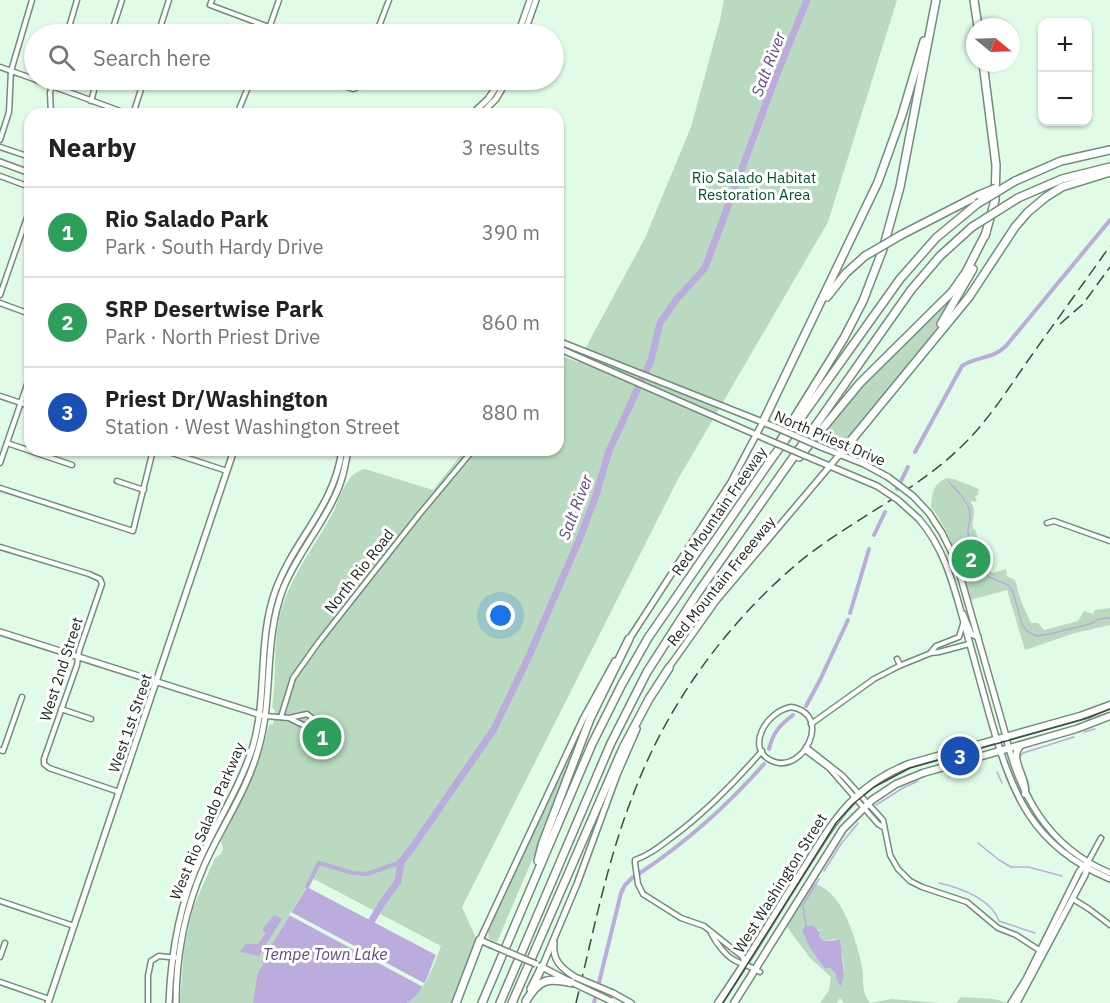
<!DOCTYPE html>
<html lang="en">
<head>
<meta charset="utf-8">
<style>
	:root { --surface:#fff; --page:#f2f2f2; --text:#222; --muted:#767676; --line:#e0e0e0; --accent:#111827 }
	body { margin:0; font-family:"IBM Plex Sans",sans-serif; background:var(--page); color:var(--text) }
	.controls { position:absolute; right:18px; top:18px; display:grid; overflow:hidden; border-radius:12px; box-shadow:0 2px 4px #0004 }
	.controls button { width:54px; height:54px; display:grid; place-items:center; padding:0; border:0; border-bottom:2px solid var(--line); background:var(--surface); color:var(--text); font:30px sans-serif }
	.compass { position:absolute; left:966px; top:18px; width:54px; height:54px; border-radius:50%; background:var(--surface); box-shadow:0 2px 4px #0004; rotate:109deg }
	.you { position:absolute; left:501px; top:616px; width:21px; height:21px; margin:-15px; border:4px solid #fff; border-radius:50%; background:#1a73e8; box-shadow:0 0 0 9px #1a73e833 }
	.badge { display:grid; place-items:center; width:39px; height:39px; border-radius:50%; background:var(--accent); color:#fff; font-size:20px; font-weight:700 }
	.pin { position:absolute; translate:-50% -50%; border:3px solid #fff; box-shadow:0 2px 6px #0006 }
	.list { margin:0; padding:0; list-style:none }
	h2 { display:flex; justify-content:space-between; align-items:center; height:78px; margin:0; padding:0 24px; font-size:26px }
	h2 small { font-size:20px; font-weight:400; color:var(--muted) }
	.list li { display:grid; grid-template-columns:39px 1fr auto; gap:18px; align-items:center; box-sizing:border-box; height:90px; padding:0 24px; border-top:2px solid var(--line) }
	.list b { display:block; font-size:22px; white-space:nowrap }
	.list p { margin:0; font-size:20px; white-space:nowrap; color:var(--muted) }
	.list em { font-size:20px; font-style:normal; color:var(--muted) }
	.icon { flex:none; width:33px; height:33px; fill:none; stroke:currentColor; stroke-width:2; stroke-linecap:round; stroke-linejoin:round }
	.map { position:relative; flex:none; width:1110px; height:1003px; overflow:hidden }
	.search { position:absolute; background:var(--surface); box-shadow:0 2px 4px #0004; left:24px; top:24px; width:540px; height:66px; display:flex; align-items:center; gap:15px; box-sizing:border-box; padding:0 21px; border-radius:33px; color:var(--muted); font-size:22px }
	.panel { position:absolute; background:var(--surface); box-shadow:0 2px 4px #0004; left:24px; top:108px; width:540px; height:348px; border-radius:18px }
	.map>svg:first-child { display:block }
</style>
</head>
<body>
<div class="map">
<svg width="1110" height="1003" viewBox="0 0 1110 1003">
	<rect width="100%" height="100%" fill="#e0fce7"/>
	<g fill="#b9dac1" fill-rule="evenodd">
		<path d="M724 0H897L828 222 677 481 462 907 476 938 452 1003H407C426 991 433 966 441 946L312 878 261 962 263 964 257 975 253 1003H180L184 948 193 908 215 858 221 854 223 849 221 840C241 802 259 766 269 725L273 724 275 710 272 707C277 678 273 648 279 619 288 579 312 551 331 516 340 501 345 472 365 469L433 490 465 450H558V355L578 362 645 238 691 127 720 20Z"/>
		<polygon points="954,295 942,322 852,435 841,447 818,439 869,380"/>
		<path d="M946 478 954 479 979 489 978 495 975 496 977 502 970 501C978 511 971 519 973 529H975L987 570H990L992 573 1006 569 1007 576 1015 580 1021 601 1031 623H1038L1044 630 1078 621 1084 611 1093 614 1095 610 1110 608V625L1075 633 1025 650 1007 590 971 600C961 567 952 534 931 507 932 494 933 484 946 478Z"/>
		<polygon points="595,700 556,804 497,942 489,939 488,929"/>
		<path d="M812 883C817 885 824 887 828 891 846 905 858 946 862 967 864 979 861 993 870 1003L892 999 940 1003H844L840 998 837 1003H820L829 990 831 977 810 958 785 924ZM818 929 820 931 819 936 824 941 835 939C842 948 847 969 841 979L830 968H824L806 939V934Z"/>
		<polygon points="961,997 994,999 1008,1003 956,1003"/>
	</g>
	<g fill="#bcacdd">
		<path d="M307 887 436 955C428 973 425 992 407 1003H253L257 975 263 964 261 962Z"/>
		<polygon points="274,915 282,919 259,956 240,952 246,944 258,944 266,933 262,930"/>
		<polygon points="806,926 813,926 820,932 819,936 824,941 840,940 844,975 841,987 836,978 836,974 830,968 824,968 809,946 802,930"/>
	</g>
	<polygon fill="#e0fce7" points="291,912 424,983 423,987 289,915"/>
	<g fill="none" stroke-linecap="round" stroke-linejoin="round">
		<g stroke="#bcacdd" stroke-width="1.5">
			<path d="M949 482C956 490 970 503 970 514 971 521 967 527 968 534L983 571 989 577 1008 585 1013 592 1022 624 1027 631 1036 636 1049 634 1090 624 1099 619 1110 618"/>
			<polyline points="1084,732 1095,729"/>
			<polyline points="1019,757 1023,753 1074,737"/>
			<polyline points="997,772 1002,783"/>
			<polyline points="876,805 903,788 918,781"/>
			<polyline points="978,843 999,860 1011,867 1028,867 1062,876"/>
			<polyline points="824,871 841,844 858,823"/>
			<path d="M939 883C961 888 991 899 999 921L1035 933"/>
			<polyline points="806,926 803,905 819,879"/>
		</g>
		<g stroke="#bcacdd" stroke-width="4">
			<path d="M915 452 962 366C978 355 990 361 1006 346L1110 220"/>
			<polyline points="897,489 908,467"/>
			<polyline points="874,535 885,512"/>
			<polyline points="850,613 869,549"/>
			<polyline points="806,706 820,680 848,620"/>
			<path d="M769 749C773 732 780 725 793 715"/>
			<path d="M640 873C688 841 726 807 764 764"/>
			<polyline points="307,887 319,863 353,873 367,874 401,862"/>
			<polyline points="594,1003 621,893 625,885 633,877"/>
		</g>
		<polyline stroke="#bcacdd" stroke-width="7" points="368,927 381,905 398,881 401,862 412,848 494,729 529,656 579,540 595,498 609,451 651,360 660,323 676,300 704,269 708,260 777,74 807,0"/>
		<defs>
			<g id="street">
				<polyline points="212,0 210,5 269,27"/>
				<polyline points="67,34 77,0"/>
				<polyline points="111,34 122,0"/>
				<polyline points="158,34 169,0"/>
				<polyline points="267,34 279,0"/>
				<polyline points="376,34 389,0"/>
				<polyline points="0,67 34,79"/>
				<polyline points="36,80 128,114"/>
				<polyline points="326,80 353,89 356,88 360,80"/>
				<polyline points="91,101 97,80"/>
				<polyline points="51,114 50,93 53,80"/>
				<polyline points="133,114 144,80"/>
				<polyline points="237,114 251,80"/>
				<polyline points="0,140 9,112 11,71 32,0"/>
				<polyline points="0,147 30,157"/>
				<polyline points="0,176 30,187"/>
				<polyline points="0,295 30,209"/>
				<polyline points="0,303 30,314"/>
				<polyline points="0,396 30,406"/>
				<polyline points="7,443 72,465"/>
				<polyline points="163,450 227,471"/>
				<polyline points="0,463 30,376"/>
				<polyline points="117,481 144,490"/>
				<polyline points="0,488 133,531 153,450"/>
				<polyline points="1047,523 1054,521 1110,541"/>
				<polyline points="0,547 89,574 100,579 102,584 79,651 77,665 44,759 44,764 49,768 119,792"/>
				<polyline points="931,652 936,646 959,637 963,624"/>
				<polyline points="897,659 900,665"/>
				<path d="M791 707C834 714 803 775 772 761 745 749 765 712 791 707Z"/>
				<polyline points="61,709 91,719"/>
				<polyline points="266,716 289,718 303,725 308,725 311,721 311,717 307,714 289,718"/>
				<polyline points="281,717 293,678 318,643 418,516 473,450"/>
				<polyline points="811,724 874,679 899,666 931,653 939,652 969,644"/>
				<polyline points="806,747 843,776 883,820 890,855 898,869 910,881 922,887 967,902 998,928 1016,935 1042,952"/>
				<polyline points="0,750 3,751 22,697"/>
				<polyline points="805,750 829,768 878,824 883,827"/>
				<polyline points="1088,862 1101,838"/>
				<polyline points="1073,899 1089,909 1110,925"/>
				<polyline points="0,901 74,926"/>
				<path d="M711 933C716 943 727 958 738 962 746 965 752 967 760 972"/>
				<polyline points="0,957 5,943"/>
				<path d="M744 962 743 957 704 926 681 918 643 894 638 884 635 863V860C649 855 659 847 671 838 705 813 734 783 762 751"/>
				<polyline points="0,982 49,999"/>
				<polyline points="148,1003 148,976 151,961 159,956 179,958"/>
			</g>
			<g id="secondary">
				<polyline points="518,34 530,0"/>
				<polyline points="524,34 536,0"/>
				<polyline points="472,114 488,99 501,80"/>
				<polyline points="481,114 496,99 507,80"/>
				<polyline points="0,162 30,173"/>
				<polyline points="558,341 775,427"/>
				<polyline points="558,348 766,439"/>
				<polyline points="821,447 864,464 888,477"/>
				<polyline points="813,459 877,486"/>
				<path d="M929 513 942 533 956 561 1004 729C1018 792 1047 847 1110 873"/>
				<path d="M919 519C944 548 953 583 963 619 972 652 981 684 990 717 1012 793 1031 846 1110 879"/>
				<polyline points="963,614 971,634 978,637"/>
				<polyline points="0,632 261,715"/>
				<polyline points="628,641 731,482 763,422"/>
				<polyline points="667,670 716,601 840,454"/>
				<path d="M554 943C552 960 561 968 575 977"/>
				<polyline points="489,944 480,940 583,719 615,661"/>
				<polyline points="540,966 569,981"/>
				<polyline points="542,967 577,884 617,775 637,729"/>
				<polyline points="613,993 631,1003"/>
				<polyline points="48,1003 234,450"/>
				<path d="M169 1003C171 952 179 904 201 857 218 820 241 785 253 746 268 694 257 639 276 589 295 538 334 507 342 450"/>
				<path d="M176 1003C176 956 185 909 204 866 221 827 247 791 258 750 274 697 263 641 283 589 296 556 319 530 334 498 342 483 345 467 348 450"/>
				<polyline points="1011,1003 1026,979 1079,872 1085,865"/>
				<polyline points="1017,1003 1085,875 1088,866"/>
			</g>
			<g id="primary">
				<path d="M1021 745C1007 758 1028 778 1025 794"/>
				<path d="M718 1003C747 962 772 918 799 876 831 826 850 787 909 764L1080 716 1110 705"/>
				<polyline points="734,1003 843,829 872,800 896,784 923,773 1076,729 1110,716"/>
			</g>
			<g id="highway">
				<polyline points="974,0 978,27"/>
				<polyline points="983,63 996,165 995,200 985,236"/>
				<polyline points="1015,181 1061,161 1110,150"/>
				<polyline points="1018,198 1062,179 1110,167"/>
				<polyline points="901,235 979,195"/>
				<polyline points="827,297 846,273 865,256"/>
				<polyline points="941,324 973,269"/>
				<polyline points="763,422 878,182 902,115 924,41"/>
				<polyline points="779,443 844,338 863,301 883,249 900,187 936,0"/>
				<polyline points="840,454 969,297 1015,227 1028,212 1046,197 1062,187 1110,172"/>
				<polyline points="799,457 860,383 952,292 966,272 986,233"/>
				<polyline points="538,861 542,845 590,719 629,639"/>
				<polyline points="531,989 542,967"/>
				<path d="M526 1001C539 979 548 977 573 983"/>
				<polyline points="456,1003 480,940"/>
				<polyline points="482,1003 592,744 622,684 648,638 768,464 900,279 936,238 977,204"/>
				<polyline points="500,1003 611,743 647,672 697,594 911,290 940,256 972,227"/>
				<polyline points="512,1003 623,748 649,699 669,668"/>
			</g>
		</defs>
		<use href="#street" stroke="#738c79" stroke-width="7"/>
		<use href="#secondary" stroke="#738c79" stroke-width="8"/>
		<use href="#primary" stroke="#738c79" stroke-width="9"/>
		<use href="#highway" stroke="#738c79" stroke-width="10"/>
		<use href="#street" stroke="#fff" stroke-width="4"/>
		<use href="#secondary" stroke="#fff" stroke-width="5"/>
		<use href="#primary" stroke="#fff" stroke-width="6"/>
		<use href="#highway" stroke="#fff" stroke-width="7"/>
		<polyline stroke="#3e4b41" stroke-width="1.5" points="723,1003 836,823 853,804 874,787 910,768 1088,718 1110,709"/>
		<g stroke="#3e4b41" stroke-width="1.5" stroke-dasharray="12 6" stroke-linecap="butt">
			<polyline points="1060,324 1083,304 1110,267"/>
			<path d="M576 1003C593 934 607 861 633 795 667 705 725 625 798 563 850 520 914 493 962 446 988 421 1008 389 1029 359 1056 321 1083 284 1110 246"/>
		</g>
		<defs>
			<g id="secondary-bridge">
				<polyline points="775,427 821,447"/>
				<polyline points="766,439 813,459"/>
				<polyline points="888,477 913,496 929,513"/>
				<polyline points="877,486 898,500 919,519"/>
				<polyline points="489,944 536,964"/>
				<polyline points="575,977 613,993"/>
				<polyline points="573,983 611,1001"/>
			</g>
			<g id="highway-bridge">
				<polyline points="979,195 996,188"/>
				<polyline points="977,204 1015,181"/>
				<polyline points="972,227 1018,198"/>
				<polyline points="865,256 901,235"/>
			</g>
		</defs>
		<use href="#secondary-bridge" stroke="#738c79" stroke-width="8" stroke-linecap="butt"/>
		<use href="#highway-bridge" stroke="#738c79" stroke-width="10" stroke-linecap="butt"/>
		<use href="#secondary-bridge" stroke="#fff" stroke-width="5"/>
		<use href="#highway-bridge" stroke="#fff" stroke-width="7"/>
	</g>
	<g text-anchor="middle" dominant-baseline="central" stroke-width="6" stroke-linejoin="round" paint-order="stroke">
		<g font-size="15" fill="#015227" stroke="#fff">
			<text x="754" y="177">Rio Salado Habitat<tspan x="754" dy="17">Restoration Area</tspan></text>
		</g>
		<g font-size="15" fill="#1b251d" stroke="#fff">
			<text transform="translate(830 438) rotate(23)">North Priest Drive</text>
			<text transform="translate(719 511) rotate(-55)">Red Mountain Freeway</text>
			<text transform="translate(359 571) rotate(-52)">North Rio Road</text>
			<text transform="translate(721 581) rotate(-51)">Red Mountain Freeeway</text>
			<text transform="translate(61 669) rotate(-72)">West 2nd Street</text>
			<text transform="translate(130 723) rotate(-71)">West 1st Street</text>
			<text transform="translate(207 821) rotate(-67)">West Rio Salado Parkway</text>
			<text transform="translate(780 883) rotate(-58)">West Washington Street</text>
		</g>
		<g font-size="16" font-style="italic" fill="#5d4784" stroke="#fff">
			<text transform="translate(768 64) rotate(-69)">Salt River</text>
			<text transform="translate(575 507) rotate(-69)">Salt River</text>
			<text x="325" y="954">Tempe Town Lake</text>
		</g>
	</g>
</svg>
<div class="controls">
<button>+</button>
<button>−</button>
</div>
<svg class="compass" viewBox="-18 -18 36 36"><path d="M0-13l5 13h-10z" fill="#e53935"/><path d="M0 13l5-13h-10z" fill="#767676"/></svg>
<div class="you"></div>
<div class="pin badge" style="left:322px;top:737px;background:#2e9e5b">1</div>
<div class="pin badge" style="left:971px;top:559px;background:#2e9e5b">2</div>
<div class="pin badge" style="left:960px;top:756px;background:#1a4fb4">3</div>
<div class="search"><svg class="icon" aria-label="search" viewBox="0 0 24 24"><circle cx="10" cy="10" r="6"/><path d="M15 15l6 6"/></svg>Search here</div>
<section class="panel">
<h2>Nearby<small>3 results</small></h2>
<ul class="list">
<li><span class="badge" style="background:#2e9e5b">1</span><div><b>Rio Salado Park</b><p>Park · South Hardy Drive</p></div><em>390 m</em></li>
<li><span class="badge" style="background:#2e9e5b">2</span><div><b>SRP Desertwise Park</b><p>Park · North Priest Drive</p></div><em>860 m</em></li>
<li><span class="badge" style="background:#1a4fb4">3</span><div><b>Priest Dr/Washington</b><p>Station · West Washington Street</p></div><em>880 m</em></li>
</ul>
</section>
</div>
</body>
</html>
